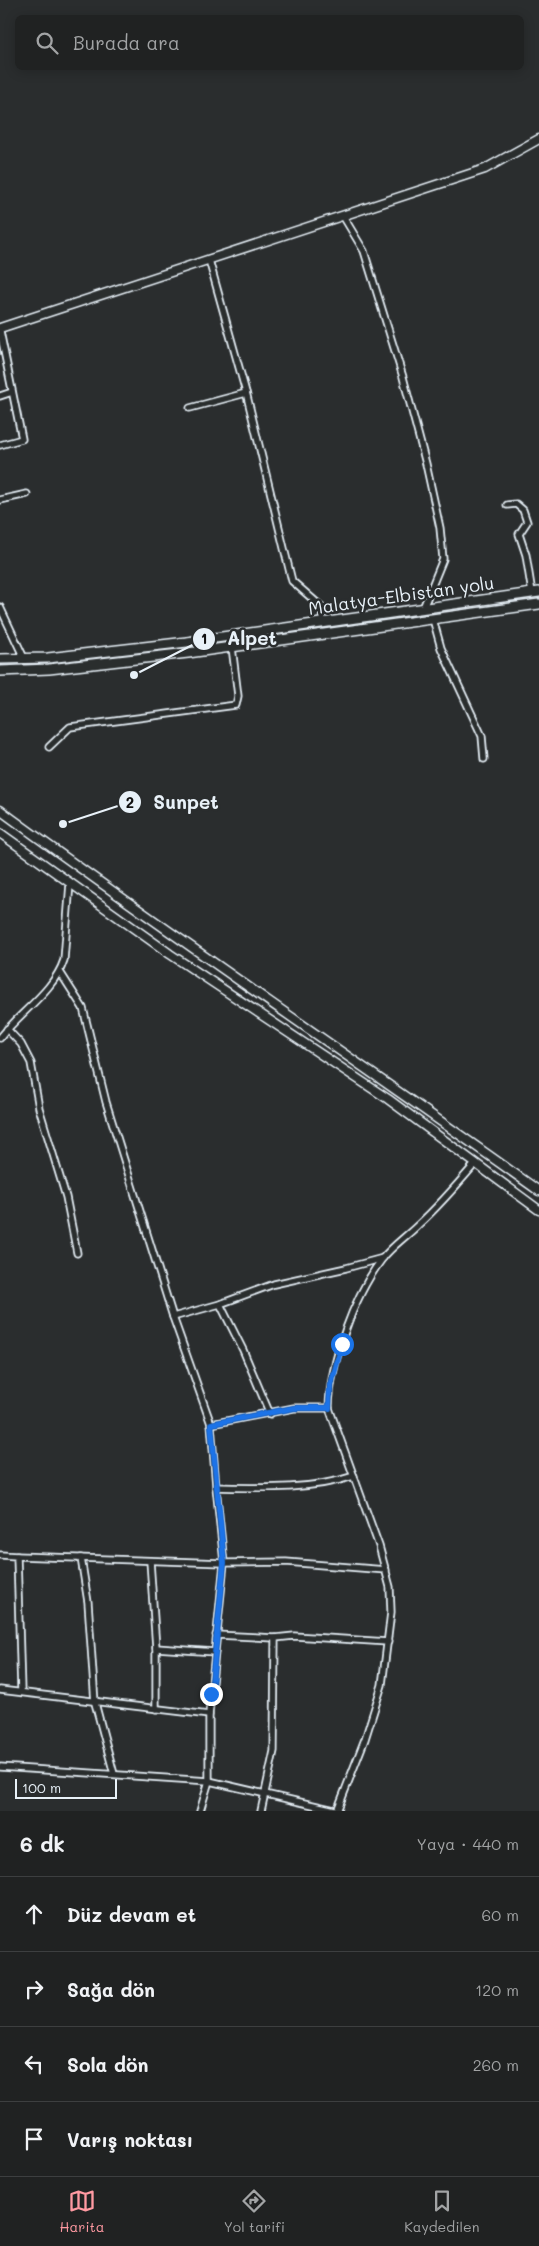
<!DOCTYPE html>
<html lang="tr">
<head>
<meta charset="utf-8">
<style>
	:root { --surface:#202222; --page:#2d2f2f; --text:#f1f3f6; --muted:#a2a4a5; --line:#3d3f40; --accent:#ff9aa2 }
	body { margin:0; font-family:Mali,sans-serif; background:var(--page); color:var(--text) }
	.scale { position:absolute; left:15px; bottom:12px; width:102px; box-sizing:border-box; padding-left:5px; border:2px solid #e8f1f8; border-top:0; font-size:14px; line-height:18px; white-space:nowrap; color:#e8f1f8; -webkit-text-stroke:4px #2a2d2e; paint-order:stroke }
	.stop { position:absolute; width:15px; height:15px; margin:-11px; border:4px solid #1a73e8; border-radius:50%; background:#fff }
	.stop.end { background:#1a73e8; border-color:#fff; box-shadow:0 1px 5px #0008 }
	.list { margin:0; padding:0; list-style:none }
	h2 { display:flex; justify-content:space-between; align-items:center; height:65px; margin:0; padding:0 20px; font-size:21px }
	h2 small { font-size:16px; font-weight:400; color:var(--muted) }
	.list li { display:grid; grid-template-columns:32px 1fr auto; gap:15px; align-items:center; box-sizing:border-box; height:75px; padding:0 20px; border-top:1px solid var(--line) }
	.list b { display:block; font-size:19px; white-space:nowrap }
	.list em { font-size:16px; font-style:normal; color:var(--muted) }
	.icon { flex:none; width:28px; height:28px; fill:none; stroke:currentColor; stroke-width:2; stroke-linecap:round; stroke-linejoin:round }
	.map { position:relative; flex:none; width:539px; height:1811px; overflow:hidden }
	.search { position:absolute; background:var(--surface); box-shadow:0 2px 12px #0003; left:15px; right:15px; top:15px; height:55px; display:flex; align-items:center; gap:12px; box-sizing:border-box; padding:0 18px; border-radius:8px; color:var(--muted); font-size:19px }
	.sheet { height:365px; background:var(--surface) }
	nav { display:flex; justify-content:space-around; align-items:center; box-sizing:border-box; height:70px; border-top:1px solid var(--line); background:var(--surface); font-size:14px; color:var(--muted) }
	nav a { display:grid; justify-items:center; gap:2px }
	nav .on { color:var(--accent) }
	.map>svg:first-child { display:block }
</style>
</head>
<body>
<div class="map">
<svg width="539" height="1811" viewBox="0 0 539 1811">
	<rect width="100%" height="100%" fill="#2a2d2e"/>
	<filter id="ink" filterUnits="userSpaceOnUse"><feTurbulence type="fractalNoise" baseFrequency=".02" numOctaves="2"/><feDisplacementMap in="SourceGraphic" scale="10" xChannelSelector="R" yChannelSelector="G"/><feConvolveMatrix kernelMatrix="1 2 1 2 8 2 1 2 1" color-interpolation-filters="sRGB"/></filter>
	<g filter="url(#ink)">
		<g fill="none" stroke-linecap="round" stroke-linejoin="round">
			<defs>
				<g id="street">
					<polyline points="343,216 364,251 403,377 426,464 440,528 443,559 423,608"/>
					<polyline points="209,260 247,396 292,581 323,608 322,623"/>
					<polyline points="0,331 22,439 0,445"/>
					<polyline points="0,396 12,392"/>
					<polyline points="190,408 246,393"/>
					<polyline points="0,500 27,494"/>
					<polyline points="507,505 516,504 523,510 527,522 519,534 526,555 532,593"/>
					<polyline points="0,607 24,658"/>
					<polyline points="433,619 441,648 482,736 484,759"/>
					<polyline points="49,747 70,727 236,705 238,696 232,647"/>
					<polyline points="60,972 83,1008 106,1102 173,1317 211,1424 294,1408 329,1408"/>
					<polyline points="7,1029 21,1044 31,1063 39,1108 66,1197 77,1253"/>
					<path d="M0 1038C20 1012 54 991 64 960L70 883"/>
					<polyline points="220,1304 243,1350 270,1414"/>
					<polyline points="173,1317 220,1304 274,1284 346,1268 383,1258"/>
					<path d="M211 1424 216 1487C261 1488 312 1490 354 1476"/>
					<polyline points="0,1555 17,1556 21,1691"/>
					<polyline points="17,1556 224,1563 286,1562 386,1570"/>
					<polyline points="81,1558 88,1602 95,1703 114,1774"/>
					<polyline points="150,1561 156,1648 156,1709"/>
					<polyline points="216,1635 275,1638"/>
					<polyline points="156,1648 215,1652 209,1715 209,1781 200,1811"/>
					<polyline points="215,1652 224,1563 216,1487"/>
					<polyline points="0,1690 209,1715"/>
					<polyline points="0,1767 209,1781 339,1811"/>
					<polyline points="261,1811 274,1751 275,1638 294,1636 388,1642"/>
					<path d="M337 1811 365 1739 382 1685 391 1612 390 1587 379 1546 329 1408C330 1362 354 1296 382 1259 392 1246 407 1236 418 1225 439 1206 457 1185 475 1164"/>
				</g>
				<g id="secondary">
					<polyline points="0,328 485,169 539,139"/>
					<path d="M0 810C177 940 360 1063 539 1191"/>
					<polyline points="0,833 170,954 388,1099 539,1210"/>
				</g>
				<g id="primary">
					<polyline points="0,659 48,658 187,642 539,592"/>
					<polyline points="0,671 49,669 188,653 539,604"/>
				</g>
			</defs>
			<use href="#street" stroke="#e8f1f8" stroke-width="9"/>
			<use href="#secondary" stroke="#e8f1f8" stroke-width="11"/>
			<use href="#primary" stroke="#e8f1f8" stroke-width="12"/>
			<use href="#street" stroke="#2a2d2e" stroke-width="5.5"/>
			<use href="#secondary" stroke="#2a2d2e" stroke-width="8"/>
			<use href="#primary" stroke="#2a2d2e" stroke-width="9"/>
		</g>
	</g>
	<g fill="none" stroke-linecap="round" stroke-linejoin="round" filter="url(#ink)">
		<polyline stroke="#1a73e8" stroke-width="6" points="211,1694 224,1563 211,1424 294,1408 329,1408 330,1389 342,1344"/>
	</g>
	<g text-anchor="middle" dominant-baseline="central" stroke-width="5" stroke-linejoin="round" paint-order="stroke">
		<g font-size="18" fill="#e8f1f8" stroke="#2a2d2e">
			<text transform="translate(401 595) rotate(-8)">Malatya-Elbistan yolu</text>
		</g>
	</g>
	<path fill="none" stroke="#e8f1f8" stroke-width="2" d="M134 675L204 639M63 824L130 802"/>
	<g fill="#e8f1f8" stroke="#2a2d2e" stroke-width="2">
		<circle cx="134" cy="675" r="5"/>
		<circle cx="63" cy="824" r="5"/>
		<circle cx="204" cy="639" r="12"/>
		<circle cx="130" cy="802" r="12"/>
	</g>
	<g font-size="15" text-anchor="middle" font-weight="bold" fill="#111">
		<text x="204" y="644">1</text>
		<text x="130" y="808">2</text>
	</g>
	<g font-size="19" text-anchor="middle" font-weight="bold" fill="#e8f1f8" stroke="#2a2d2e" stroke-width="5" stroke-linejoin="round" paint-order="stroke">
		<text x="252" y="645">Alpet</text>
		<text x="186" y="809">Sunpet</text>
	</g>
</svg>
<div class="scale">100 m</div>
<div class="stop" style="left:342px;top:1344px"></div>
<div class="stop end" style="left:211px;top:1694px"></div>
<div class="search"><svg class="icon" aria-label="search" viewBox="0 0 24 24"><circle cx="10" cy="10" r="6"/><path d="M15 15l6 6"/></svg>Burada ara</div>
</div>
<section class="sheet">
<h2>6 dk<small>Yaya · 440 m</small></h2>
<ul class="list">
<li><svg class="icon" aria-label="ahead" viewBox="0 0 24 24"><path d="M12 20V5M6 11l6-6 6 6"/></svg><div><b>Düz devam et</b></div><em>60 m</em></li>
<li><svg class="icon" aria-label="right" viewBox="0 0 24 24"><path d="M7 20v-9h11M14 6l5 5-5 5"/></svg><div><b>Sağa dön</b></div><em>120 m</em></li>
<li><svg class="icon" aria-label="left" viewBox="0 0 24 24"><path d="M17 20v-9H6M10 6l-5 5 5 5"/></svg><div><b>Sola dön</b></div><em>260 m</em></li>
<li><svg class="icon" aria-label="arrive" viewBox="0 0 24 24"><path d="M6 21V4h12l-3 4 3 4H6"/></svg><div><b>Varış noktası</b></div></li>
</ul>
</section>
<nav>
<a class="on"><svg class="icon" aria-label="map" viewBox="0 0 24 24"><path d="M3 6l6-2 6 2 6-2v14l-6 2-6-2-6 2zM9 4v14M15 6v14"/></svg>Harita</a>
<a><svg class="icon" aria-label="directions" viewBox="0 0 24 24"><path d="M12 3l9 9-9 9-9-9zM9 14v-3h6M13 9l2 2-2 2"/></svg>Yol tarifi</a>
<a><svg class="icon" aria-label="saved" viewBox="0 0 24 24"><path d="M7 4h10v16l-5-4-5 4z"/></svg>Kaydedilen</a>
</nav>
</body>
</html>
